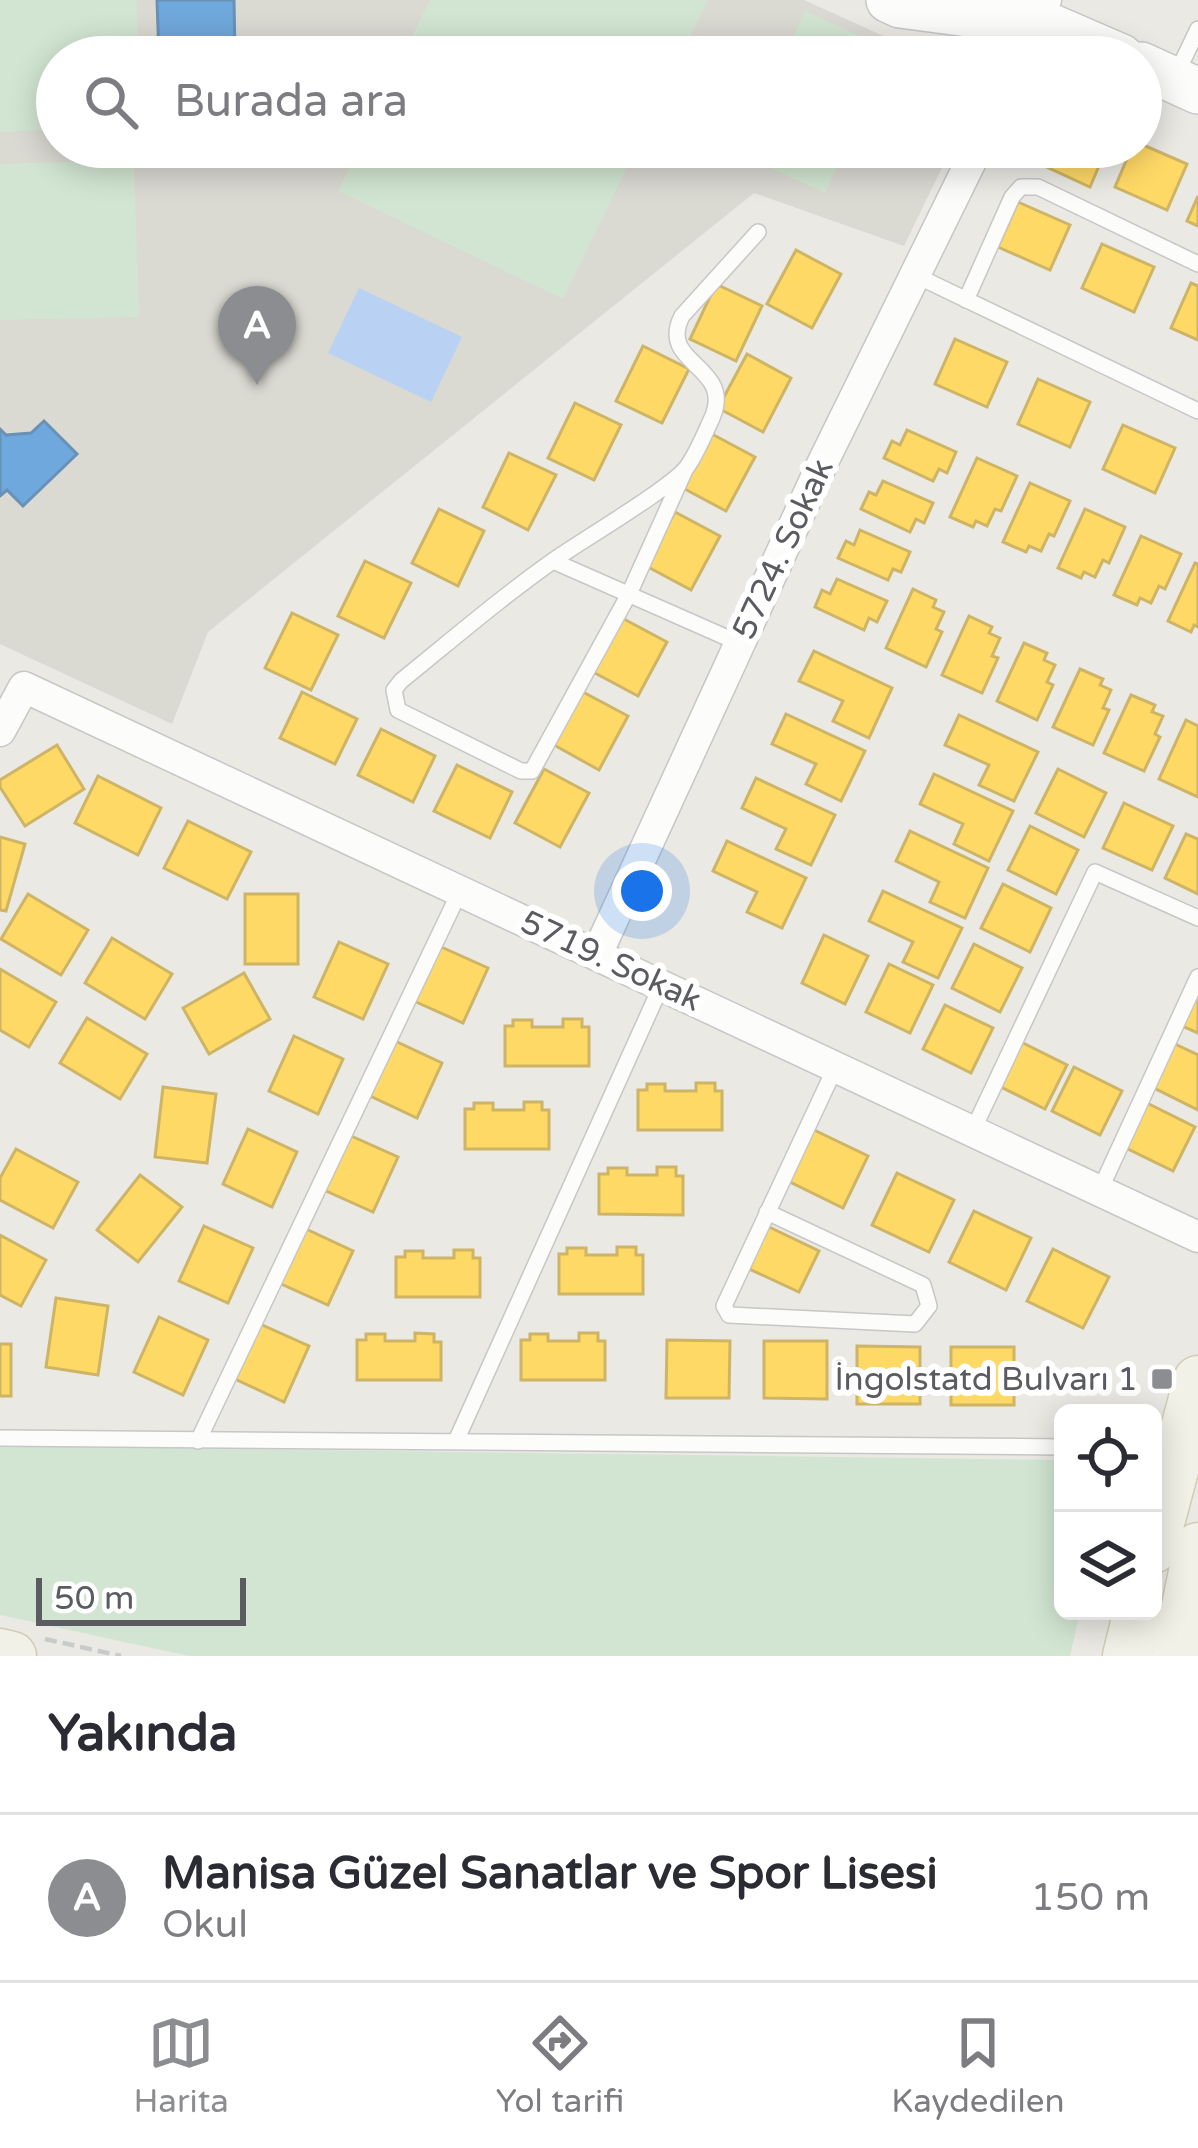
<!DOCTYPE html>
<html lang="tr">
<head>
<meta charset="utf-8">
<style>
	:root { --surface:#fff; --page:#f7f7f7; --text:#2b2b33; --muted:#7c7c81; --line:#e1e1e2; --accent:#8c8d90 }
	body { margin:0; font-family:"Varela Round",sans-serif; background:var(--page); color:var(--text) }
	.controls { position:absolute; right:36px; bottom:36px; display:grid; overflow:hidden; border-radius:18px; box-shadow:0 6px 30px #0003 }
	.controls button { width:108px; height:108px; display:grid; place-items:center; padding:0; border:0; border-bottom:3px solid var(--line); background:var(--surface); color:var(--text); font:60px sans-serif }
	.scale { position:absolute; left:36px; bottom:30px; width:210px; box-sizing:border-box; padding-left:12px; border:6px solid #5a5c62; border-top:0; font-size:33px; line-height:42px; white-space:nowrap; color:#5a5c62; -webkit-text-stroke:9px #fff; paint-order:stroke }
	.you { position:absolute; left:642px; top:891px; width:42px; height:42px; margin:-30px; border:9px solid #fff; border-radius:50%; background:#1a73e8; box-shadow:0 0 0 18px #1a73e833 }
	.badge { display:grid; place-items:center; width:78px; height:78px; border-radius:50%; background:var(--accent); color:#fff; font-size:39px; font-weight:700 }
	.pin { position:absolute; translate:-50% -99px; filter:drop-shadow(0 3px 6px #0008) }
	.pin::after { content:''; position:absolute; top:63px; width:42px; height:36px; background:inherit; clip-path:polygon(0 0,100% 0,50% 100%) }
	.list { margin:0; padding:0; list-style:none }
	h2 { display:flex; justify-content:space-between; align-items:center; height:156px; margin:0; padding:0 48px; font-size:51px }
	h2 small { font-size:39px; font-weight:400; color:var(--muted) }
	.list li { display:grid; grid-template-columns:78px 1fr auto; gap:36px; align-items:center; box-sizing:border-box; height:168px; padding:0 48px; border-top:3px solid var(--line) }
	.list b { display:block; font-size:45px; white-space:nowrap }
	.list p { margin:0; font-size:39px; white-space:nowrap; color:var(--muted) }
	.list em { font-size:39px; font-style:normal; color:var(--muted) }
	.icon { flex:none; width:66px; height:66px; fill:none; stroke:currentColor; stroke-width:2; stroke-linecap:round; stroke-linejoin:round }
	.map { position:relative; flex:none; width:1198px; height:1656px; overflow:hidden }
	.search { position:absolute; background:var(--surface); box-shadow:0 6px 30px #0003; left:36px; right:36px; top:36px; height:132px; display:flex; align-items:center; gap:30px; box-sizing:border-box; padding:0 42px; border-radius:66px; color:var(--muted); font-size:45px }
	.sheet { height:324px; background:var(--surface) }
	nav { display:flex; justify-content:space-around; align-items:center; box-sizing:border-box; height:168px; border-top:3px solid var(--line); background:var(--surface); font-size:33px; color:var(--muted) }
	nav a { display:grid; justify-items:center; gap:6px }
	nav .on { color:var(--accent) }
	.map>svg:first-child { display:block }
</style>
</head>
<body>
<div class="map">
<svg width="1198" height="1656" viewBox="0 0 1198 1656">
	<rect width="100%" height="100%" fill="#eae9e4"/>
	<polygon fill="#dad9d2" points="0,0 804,0 930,57 57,57 57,147 952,147 904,246 754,193 208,632 172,724 0,644"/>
	<g fill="#d2e5d2">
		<polygon points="0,0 137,0 138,57 57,57 57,130 0,132"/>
		<polygon points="430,0 708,0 680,57 402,57"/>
		<polygon points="805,11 891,50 887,57 784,57"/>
		<polygon points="359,147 637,147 563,299 338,191"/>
		<polygon points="743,147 846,147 825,193 740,154"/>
		<polygon points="134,160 139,317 0,320 0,164"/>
		<polygon points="0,1446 1063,1460 1063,1611 1080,1611 1070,1656 189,1656 0,1615"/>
	</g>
	<polygon fill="#b9d2f3" points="359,288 462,337 431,402 328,353"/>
	<g fill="#ffd966" stroke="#ceb465" stroke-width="3">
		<polygon points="1141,144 1187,164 1167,210 1115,187 1132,147"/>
		<polygon points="1045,147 1107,147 1090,187 1038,163"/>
		<polygon points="1198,196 1198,226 1187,221"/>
		<polygon points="1018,202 1070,225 1050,270 998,247"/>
		<polygon points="1102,244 1154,267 1134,312 1082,288"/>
		<polygon points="796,250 841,274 812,328 767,304"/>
		<polygon points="1191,283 1198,286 1198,340 1171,328"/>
		<polygon points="716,284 762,306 736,361 690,339"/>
		<polygon points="955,339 1007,362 987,407 935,384"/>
		<polygon points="643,346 689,369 662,423 616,401"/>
		<polygon points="747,354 791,378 763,432 718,408"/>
		<polygon points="1038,379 1090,402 1070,447 1018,424"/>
		<polygon points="575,403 621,425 594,480 548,458"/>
		<polygon points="1123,425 1175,448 1155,493 1103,469"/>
		<polygon points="907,430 956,452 947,473 939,469 933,481 884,458 892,441 900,445"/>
		<polygon points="710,433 755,457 726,511 681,487"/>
		<polygon points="509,453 556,475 528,530 483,507"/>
		<polygon points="977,458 1017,476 1001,511 995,509 987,526 976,521 973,527 950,517"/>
		<polygon points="883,481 933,503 924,523 916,519 910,532 861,509 869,492 876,495"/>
		<polygon points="1030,483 1070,501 1054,536 1049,534 1041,551 1029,546 1026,552 1003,542"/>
		<polygon points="439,509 484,531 458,586 412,563"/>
		<polygon points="1085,509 1125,527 1109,563 1103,560 1095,577 1084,572 1081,578 1058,568"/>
		<polygon points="675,512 720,536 691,590 646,566"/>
		<polygon points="860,530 910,552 901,572 893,569 888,580 838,558 846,541 854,545"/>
		<polygon points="1141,536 1181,554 1165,589 1159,586 1151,603 1140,598 1137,605 1114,595"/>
		<polygon points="365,561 411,583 384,638 338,616"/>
		<polygon points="1195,563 1198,564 1198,627 1194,625 1191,632 1168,621"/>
		<polygon points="837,579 887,601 877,622 869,618 864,630 815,607 822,590 830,594"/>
		<polygon points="913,589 936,600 933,607 944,612 936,629 942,632 926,667 886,648"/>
		<polygon points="292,613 338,635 311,690 265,668"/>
		<polygon points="969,616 992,627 989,633 1000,638 992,656 998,658 982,693 942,675"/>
		<polygon points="622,618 667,642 638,696 593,672"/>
		<polygon points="1024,643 1047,653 1044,660 1055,665 1047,682 1053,685 1037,720 997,701"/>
		<polygon points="814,651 892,688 869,738 833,721 843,701 799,681"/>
		<polygon points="1080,669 1103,679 1100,685 1111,690 1103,708 1109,710 1093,745 1053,727"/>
		<polygon points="302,692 357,719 335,764 280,738"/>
		<polygon points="583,692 628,716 599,770 554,745"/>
		<polygon points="1131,695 1155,705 1152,712 1163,716 1155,734 1160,737 1144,771 1104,753"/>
		<polygon points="786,714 865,751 841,801 806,784 816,764 772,744"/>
		<polygon points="959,715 1038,752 1014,801 979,785 989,765 945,745"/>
		<polygon points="1186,720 1198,726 1198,797 1159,779"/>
		<polygon points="381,729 435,756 413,802 358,775"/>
		<polygon points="57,745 84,789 25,826 0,787 0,780"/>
		<polygon points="457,765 512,792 490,838 434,811"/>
		<polygon points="544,769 589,793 560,847 515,823"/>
		<polygon points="1058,769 1106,793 1084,837 1036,813"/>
		<polygon points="934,774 1013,811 989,861 954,844 963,824 920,804"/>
		<polygon points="98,776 161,808 138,855 75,823"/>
		<polygon points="756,778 835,815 811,865 776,849 786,829 742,808"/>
		<polygon points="1124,803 1173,826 1152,870 1103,848"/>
		<polygon points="188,821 251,852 227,899 164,868"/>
		<polygon points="1030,826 1078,850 1056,894 1008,870"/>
		<polygon points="910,831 988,868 965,918 930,902 939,882 896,861"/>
		<polygon points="1186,834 1198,839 1198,894 1165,878"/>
		<polygon points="0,837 25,844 6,911 0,910"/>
		<polygon points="727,841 806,878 782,928 747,912 757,892 713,871"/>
		<polygon points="1003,884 1051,908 1030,952 981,928"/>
		<polygon points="883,891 962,928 938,978 903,962 913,942 869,921"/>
		<polygon points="28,894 88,930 61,975 1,939"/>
		<rect x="245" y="894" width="53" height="70"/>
		<polygon points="824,935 868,956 845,1004 802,983"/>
		<polygon points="112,938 172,974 145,1019 85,983"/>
		<polygon points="339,942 388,964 363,1019 314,997"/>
		<polygon points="974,944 1022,968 1000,1012 952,988"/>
		<polygon points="439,946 488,968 463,1023 414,1001"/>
		<polygon points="889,964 933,985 910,1033 866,1012"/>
		<polygon points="0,969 56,1002 29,1047 0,1030"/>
		<polygon points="244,973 270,1019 209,1054 183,1008"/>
		<polygon points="1198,990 1198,1033 1180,1025"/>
		<polygon points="945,1005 993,1028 971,1073 923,1049"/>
		<polygon points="87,1018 147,1054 120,1099 60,1063"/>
		<polygon points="563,1019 582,1019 582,1027 589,1027 589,1066 505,1066 505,1026 513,1026 513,1020 532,1020 532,1027 563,1027"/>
		<polygon points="294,1036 343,1059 318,1114 269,1091"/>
		<polygon points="393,1040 442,1063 417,1118 368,1095"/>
		<polygon points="1019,1041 1067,1065 1045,1109 997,1085"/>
		<polygon points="1175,1044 1198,1055 1198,1110 1154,1088"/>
		<polygon points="1074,1067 1122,1091 1100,1135 1052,1111"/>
		<polygon points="696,1083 715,1083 715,1091 722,1091 722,1130 638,1130 638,1090 647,1090 647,1084 665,1084 665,1091 696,1091"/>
		<polygon points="163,1087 216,1094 207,1163 155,1157"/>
		<polygon points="524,1102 542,1102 542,1110 549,1110 549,1149 465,1149 465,1109 474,1109 474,1103 493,1103 493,1110 524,1110"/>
		<polygon points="1147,1103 1195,1127 1173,1171 1126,1148"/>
		<polygon points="248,1129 297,1152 272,1207 223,1184"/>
		<polygon points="812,1129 868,1156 843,1208 786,1180"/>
		<polygon points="349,1135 398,1157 373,1212 324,1190"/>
		<polygon points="16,1149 78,1182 53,1228 0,1200 0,1178"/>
		<polygon points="657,1167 676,1167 676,1176 683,1176 683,1215 599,1214 599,1174 608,1174 608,1168 627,1168 627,1175 657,1175"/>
		<polygon points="897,1173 954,1200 929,1252 872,1225"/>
		<polygon points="140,1175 182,1207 138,1262 97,1230"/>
		<polygon points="974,1211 1031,1238 1006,1290 949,1262"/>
		<polygon points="204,1226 253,1248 228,1303 179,1281"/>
		<polygon points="767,1226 819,1251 799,1292 747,1268"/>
		<polygon points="304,1228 353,1251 328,1305 279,1283"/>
		<polygon points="0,1235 46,1260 21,1306 0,1295"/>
		<polygon points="617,1247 636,1247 636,1255 643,1255 643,1294 559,1294 559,1254 567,1254 567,1248 586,1248 586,1255 617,1255"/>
		<polygon points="1053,1249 1109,1277 1083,1328 1027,1301"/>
		<polygon points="454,1250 473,1250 473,1258 480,1258 480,1297 396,1297 396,1257 405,1257 405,1251 423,1251 423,1258 454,1258"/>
		<polygon points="56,1298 108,1306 98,1375 46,1367"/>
		<polygon points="159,1317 208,1340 183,1395 134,1372"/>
		<polygon points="260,1324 309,1346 284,1402 235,1379"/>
		<polygon points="415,1333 434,1334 434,1342 441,1342 441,1380 357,1380 357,1340 366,1340 366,1334 385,1334 385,1341 415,1341"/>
		<polygon points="579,1333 598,1333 598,1341 605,1341 605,1380 521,1380 521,1340 530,1340 530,1334 548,1334 548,1341 579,1341"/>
		<polygon points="667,1340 730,1341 729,1398 666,1398"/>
		<polygon points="764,1341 827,1341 827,1399 764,1398"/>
		<rect x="0" y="1344" width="11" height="52"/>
		<polygon points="857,1346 920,1347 920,1404 857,1404"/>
		<rect x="951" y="1347" width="63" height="58"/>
	</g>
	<g fill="#6fa8dc" stroke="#6991b7" stroke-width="3">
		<polygon points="157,0 234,0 235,57 159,57"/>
		<polygon points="44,421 77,454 23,506 7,490 0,496 0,429 6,435 31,433"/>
	</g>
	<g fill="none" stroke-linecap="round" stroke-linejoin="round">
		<defs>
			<g id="lane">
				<polyline points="1175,77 1198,29"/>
				<polyline points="917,276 1198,411"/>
				<polyline points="966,300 1012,197 1021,187 1038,187 1198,264"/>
				<path d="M685 470 629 594 532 771H521L398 710 394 690 401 681C453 639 505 594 560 556 586 538 672 487 687 467 697 453 705 433 712 418 735 365 657 365 682 316L758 232"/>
				<polyline points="553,561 739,643"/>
				<polyline points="973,1130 1095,872 1198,918"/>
				<polyline points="1100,1190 1198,977"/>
				<polyline points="767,1212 923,1285 929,1306 915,1324 729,1315 724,1306 836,1066"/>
				<polyline points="0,1438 1063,1447"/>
				<polyline points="198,1441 460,891"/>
				<polyline points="456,1441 662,984"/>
			</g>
			<g id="street">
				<polyline points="1020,57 1046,0"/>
				<polyline points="0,731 24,687 1198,1237"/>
				<polyline points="597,954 824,460 978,147"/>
			</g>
			<g id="secondary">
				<polyline points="889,0 900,5 1037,23"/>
				<polyline points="1010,9 1121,57"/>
				<polyline points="1141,65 1198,91"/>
			</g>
			<g id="primary">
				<polyline points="1153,1549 1198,1380"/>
				<polyline points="0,1653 12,1656"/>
				<polyline points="1127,1656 1138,1611"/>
				<polyline points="1176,1656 1198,1547"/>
			</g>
		</defs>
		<use href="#lane" stroke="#c6c7c6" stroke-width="18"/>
		<use href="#street" stroke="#c6c7c6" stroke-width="33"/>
		<use href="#secondary" stroke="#c7c7c7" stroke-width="48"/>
		<use href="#primary" stroke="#d0ccb4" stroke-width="51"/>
		<polyline stroke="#c7cbca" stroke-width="4.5" stroke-dasharray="12 6" stroke-linecap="butt" points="45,1639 121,1656"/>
		<use href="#lane" stroke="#fcfcfb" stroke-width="15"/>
		<use href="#street" stroke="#fcfcfb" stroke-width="30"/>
		<use href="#secondary" stroke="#fcfcfb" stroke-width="45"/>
		<use href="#primary" stroke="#f2f1e7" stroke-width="48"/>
	</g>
	<rect fill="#8c8d90" stroke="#fff" stroke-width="4.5" x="1150" y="1367" width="24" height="24" rx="6"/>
	<g text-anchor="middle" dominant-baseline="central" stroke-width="12" stroke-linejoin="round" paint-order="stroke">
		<g font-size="33" fill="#5a5c62" stroke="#fff">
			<text transform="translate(783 549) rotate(-65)">5724. Sokak</text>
			<text transform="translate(611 961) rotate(25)">5719. Sokak</text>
		</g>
		<g font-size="33" fill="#5a5c62" stroke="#fff" text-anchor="end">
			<text x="1138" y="1379">İngolstatd Bulvarı 1</text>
		</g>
	</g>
</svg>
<div class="controls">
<button><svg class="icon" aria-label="locate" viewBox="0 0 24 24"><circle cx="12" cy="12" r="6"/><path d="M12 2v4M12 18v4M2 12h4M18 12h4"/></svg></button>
<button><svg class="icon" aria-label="layers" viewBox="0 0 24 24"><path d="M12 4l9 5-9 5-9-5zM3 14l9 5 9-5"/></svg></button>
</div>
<div class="scale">50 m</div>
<div class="you"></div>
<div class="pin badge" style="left:257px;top:385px">A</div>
<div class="search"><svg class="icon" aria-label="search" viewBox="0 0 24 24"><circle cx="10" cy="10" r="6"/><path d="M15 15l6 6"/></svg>Burada ara</div>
</div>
<section class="sheet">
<h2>Yakında<small></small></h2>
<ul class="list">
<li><span class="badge">A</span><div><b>Manisa Güzel Sanatlar ve Spor Lisesi</b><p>Okul</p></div><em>150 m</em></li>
</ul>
</section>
<nav>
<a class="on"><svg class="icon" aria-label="map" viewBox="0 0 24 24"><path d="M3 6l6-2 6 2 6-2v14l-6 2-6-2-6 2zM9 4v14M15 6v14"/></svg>Harita</a>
<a><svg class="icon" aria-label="directions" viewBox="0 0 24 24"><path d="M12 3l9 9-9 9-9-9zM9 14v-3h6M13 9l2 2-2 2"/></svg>Yol tarifi</a>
<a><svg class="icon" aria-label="saved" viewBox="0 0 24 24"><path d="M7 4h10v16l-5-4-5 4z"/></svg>Kaydedilen</a>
</nav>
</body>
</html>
